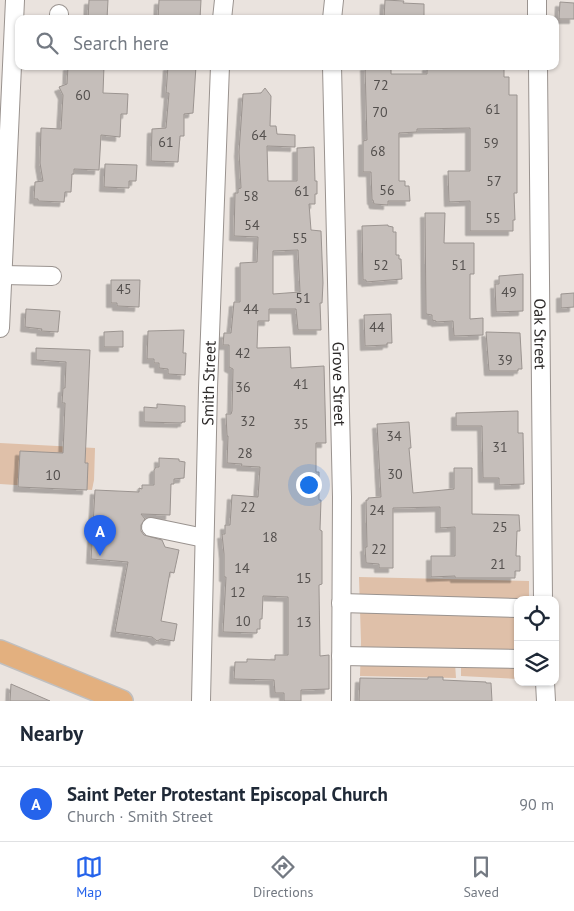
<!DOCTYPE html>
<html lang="en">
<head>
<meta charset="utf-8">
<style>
	:root { --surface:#fff; --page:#f2f2f3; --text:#1f2937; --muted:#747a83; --line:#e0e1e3; --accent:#2563eb }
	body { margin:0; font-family:"PT Sans",sans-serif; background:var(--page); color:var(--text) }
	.controls { position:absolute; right:15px; bottom:15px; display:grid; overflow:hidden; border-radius:10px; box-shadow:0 1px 4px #0004 }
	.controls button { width:45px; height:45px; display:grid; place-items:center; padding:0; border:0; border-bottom:1px solid var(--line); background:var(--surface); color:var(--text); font:25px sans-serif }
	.you { position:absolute; left:308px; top:484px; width:18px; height:18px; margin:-12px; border:4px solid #fff; border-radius:50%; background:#1a73e8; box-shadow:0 0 0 8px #1a73e833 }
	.badge { display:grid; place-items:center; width:32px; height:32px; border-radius:50%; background:var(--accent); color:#fff; font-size:16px; font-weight:700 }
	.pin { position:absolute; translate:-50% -41px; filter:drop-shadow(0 1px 2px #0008) }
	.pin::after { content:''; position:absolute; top:26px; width:18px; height:15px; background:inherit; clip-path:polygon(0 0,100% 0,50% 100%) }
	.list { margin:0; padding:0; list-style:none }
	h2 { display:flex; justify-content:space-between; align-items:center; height:65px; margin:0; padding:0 20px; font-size:21px }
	h2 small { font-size:16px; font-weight:400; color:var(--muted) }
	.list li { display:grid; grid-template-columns:32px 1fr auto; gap:15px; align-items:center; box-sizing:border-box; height:75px; padding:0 20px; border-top:1px solid var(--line) }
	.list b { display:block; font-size:19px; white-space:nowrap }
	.list p { margin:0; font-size:16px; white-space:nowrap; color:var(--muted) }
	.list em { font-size:16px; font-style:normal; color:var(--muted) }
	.icon { flex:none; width:28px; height:28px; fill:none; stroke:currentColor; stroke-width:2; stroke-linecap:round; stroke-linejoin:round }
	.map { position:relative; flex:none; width:574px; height:701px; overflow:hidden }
	.search { position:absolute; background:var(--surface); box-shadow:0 1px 4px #0004; left:15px; right:15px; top:15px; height:55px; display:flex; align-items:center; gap:12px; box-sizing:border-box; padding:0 18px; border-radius:10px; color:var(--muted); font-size:19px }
	.sheet { height:140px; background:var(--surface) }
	nav { display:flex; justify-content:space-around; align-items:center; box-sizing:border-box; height:70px; border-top:1px solid var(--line); background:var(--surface); font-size:14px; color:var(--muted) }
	nav a { display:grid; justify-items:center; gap:2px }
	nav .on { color:var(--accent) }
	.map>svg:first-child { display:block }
</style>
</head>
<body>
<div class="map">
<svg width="574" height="701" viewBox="0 0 574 701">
	<defs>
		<filter id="shadow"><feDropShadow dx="-4.5" dy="4.5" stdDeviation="0" flood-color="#0004"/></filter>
	</defs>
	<rect width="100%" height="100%" fill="#eae3de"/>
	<g fill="#dfc0a9">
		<polygon points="0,443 95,448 94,480 92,490 0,484"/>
		<polygon points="359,577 529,581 529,600 518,600 518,679 461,676 461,663 455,663 456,678 360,676 361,642"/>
	</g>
	<g fill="#c5beba" stroke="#9b9490" fill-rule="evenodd" filter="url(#shadow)">
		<polygon points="89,0 108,0 107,19 88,19"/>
		<polygon points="159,0 201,0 200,19 158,19"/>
		<polygon points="385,0 404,1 403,3 424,4 424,19 384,18"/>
		<polygon points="560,2 574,3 574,19 559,19"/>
		<polygon points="68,66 104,66 103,93 128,94 127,114 121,114 120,137 101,135 99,170 74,169 74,174 72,174 71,192 65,192 64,202 38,201 38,199 34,199 35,182 43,181 40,163 41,128 61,129 63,95 59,87 67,84"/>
		<polygon points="168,66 196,66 193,113 184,114 184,136 180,136 178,162 151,161 152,129 166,128 169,93 166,93"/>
		<polygon points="365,66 391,66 391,74 427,74 427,66 504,66 504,77 509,77 509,95 517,95 517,193 514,193 515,220 513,220 513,231 470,231 470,201 449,202 448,171 470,171 470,128 417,129 417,132 399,133 399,181 405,181 405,186 409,186 410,201 388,201 388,205 374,204 373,200 372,200 371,172 363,172 363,141 367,140"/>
		<path d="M265 88 271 96 270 126H276L277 134 295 135V147L267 146 268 181H297V148L314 147 315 181H317V194H315V204H309L311 230 321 231 323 283 322 303H320L321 330H298L296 309H269V321H258L257 348 290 347 291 368 324 366 326 443H316V472H319V500H321L320 530 322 531V584L319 585 320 656 329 655V689L301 690V701H284V693H275L274 680 234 679 235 662H247V659L275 660V655H288V597L263 596 262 619H260V629H257V633L223 632 226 577H224V554L222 534H225V525H230L232 495 258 497 260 467 241 466 242 464 227 463 228 436H227L226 414H231L232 411 233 369 229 367V345H223L224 333H231L234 302H240V263L257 262 258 237 234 236 235 193H238V189L241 188 239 152 243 94 261 93ZM298 250 300 292 273 294V251Z"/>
		<polygon points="105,164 137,165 136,181 129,181 129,188 104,187"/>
		<polygon points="425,213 445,213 444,243 474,243 474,274 470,274 470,319 483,318 483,335 454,336 453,321 436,322 436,321 432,320 432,315 426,314"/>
		<polygon points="388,225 388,226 393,227 393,232 396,232 396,255 399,255 399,259 401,259 402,279 366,282 366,280 363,280 362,226"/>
		<polygon points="523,274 523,311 496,312 495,284 499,284 499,276"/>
		<polygon points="111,280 140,280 139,307 117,306 117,303 111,303"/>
		<polygon points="574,293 574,307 561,308 561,294"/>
		<polygon points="26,309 60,311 58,332 41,331 42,329 25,327"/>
		<polygon points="391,314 392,343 387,343 387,345 365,346 364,315"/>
		<polygon points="184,330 183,353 186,353 185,375 168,374 168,369 159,368 159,363 154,363 154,359 147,359 148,331"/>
		<polygon points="123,331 123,347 104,347 104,332"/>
		<polygon points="486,332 520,333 522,369 518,369 518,371 489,371"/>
		<polygon points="36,348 90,350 85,463 88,463 87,490 18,487 20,451 63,453 65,403 62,403 63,388 65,388 66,362 36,360"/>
		<polygon points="157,404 185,406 185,422 182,422 182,423 144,422 144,407 157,408"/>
		<polygon points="518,411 518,433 523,433 524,484 499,485 499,478 483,478 482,426 456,426 456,413"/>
		<polygon points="409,422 411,448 409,448 413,493 454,489 454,468 472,468 472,514 519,515 520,531 517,531 516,556 520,556 520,571 515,571 515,578 455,578 455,576 431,577 431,556 455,556 455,527 440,528 440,507 393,508 393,568 379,568 379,564 366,563 365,547 367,547 366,500 368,500 368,498 381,497 377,424"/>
		<polygon points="159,458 179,459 179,461 185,462 184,478 174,479 174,484 171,484 170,515 141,514 145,519 141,525 141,531 144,535 162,540 165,547 179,550 174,573 170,572 161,621 177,624 174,641 161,639 157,641 152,637 115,632 128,562 91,559 95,490 139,492 139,488 142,489 142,485 154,485 154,470 156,467 159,467"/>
		<polygon points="428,677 443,677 443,680 486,682 486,683 491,683 492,701 359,701 360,678 428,679"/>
		<polygon points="11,684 50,701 10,701"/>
	</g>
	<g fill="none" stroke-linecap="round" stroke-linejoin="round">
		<defs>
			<g id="minor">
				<polyline points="537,0 537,19"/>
				<polyline points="59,19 59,14"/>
				<polyline points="222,19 224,0"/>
				<polyline points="332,19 334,0"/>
				<path id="s1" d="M332 66 342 497 341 701"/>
				<path id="s2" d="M538 66 543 600"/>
				<polyline points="3,275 52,276"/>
				<polyline points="0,328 15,0"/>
				<polyline points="151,527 204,538"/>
				<polyline points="341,603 518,608"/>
				<polyline points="341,656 518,659"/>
				<polyline points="545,682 546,701"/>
				<path id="s3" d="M201 701 208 388 220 66"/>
			</g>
			<polyline id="major" points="0,651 122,701"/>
		</defs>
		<use href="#minor" stroke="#9a938f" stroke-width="20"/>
		<use href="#major" stroke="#c0bfbf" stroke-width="24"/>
		<use href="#minor" stroke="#fff" stroke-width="18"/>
		<use href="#major" stroke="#e3b07f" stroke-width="21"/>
	</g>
	<g text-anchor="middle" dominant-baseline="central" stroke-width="5" stroke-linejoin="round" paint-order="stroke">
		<g font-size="14" fill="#54504e">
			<text x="381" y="85">72</text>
			<text x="83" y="95">60</text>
			<text x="493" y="109">61</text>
			<text x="380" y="112">70</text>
			<text x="259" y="135">64</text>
			<text x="166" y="142">61</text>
			<text x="491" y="143">59</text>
			<text x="378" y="151">68</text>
			<text x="494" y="181">57</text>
			<text x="387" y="190">56</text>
			<text x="302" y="191">61</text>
			<text x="251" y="196">58</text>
			<text x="493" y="218">55</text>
			<text x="252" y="225">54</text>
			<text x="300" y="238">55</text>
			<text x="381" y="265">52</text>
			<text x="459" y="265">51</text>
			<text x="124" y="289">45</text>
			<text x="509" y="292">49</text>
			<text x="303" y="298">51</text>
			<text x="251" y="309">44</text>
			<text x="377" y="327">44</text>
			<text x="243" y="353">42</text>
			<text x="505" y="360">39</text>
			<text x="301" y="384">41</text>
			<text x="243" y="387">36</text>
			<text x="248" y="421">32</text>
			<text x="301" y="424">35</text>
			<text x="394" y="436">34</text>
			<text x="500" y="447">31</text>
			<text x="245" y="453">28</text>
			<text x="395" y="474">30</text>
			<text x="53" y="475">10</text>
			<text x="248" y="507">22</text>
			<text x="377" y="510">24</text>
			<text x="500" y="527">25</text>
			<text x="270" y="537">18</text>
			<text x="379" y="549">22</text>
			<text x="498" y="564">21</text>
			<text x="242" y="568">14</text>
			<text x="304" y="578">15</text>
			<text x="238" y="592">12</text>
			<text x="243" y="621">10</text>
			<text x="304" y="622">13</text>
		</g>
		<g font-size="16" fill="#2e2b2a" stroke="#fff">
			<text stroke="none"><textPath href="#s2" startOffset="268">Oak Street</textPath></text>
			<text stroke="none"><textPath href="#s3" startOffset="318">Smith Street</textPath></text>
			<text stroke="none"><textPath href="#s1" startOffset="318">Grove Street</textPath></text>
		</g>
	</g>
</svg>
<div class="controls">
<button><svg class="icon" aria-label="locate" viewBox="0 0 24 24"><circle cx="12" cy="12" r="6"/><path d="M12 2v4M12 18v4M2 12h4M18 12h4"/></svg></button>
<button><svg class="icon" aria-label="layers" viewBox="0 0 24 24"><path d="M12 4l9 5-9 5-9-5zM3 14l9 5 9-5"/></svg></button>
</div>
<div class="you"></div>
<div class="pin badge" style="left:100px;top:556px">A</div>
<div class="search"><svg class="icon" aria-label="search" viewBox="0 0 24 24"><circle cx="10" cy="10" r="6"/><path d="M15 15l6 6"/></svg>Search here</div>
</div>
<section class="sheet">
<h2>Nearby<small></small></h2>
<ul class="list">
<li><span class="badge">A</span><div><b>Saint Peter Protestant Episcopal Church</b><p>Church · Smith Street</p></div><em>90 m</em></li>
</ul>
</section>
<nav>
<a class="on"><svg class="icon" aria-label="map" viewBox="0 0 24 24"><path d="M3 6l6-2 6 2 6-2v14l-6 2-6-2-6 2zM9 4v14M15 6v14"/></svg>Map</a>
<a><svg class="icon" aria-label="directions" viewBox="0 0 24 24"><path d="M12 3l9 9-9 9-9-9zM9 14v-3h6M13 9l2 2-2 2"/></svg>Directions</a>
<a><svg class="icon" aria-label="saved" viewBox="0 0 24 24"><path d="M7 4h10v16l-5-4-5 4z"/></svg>Saved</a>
</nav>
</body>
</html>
